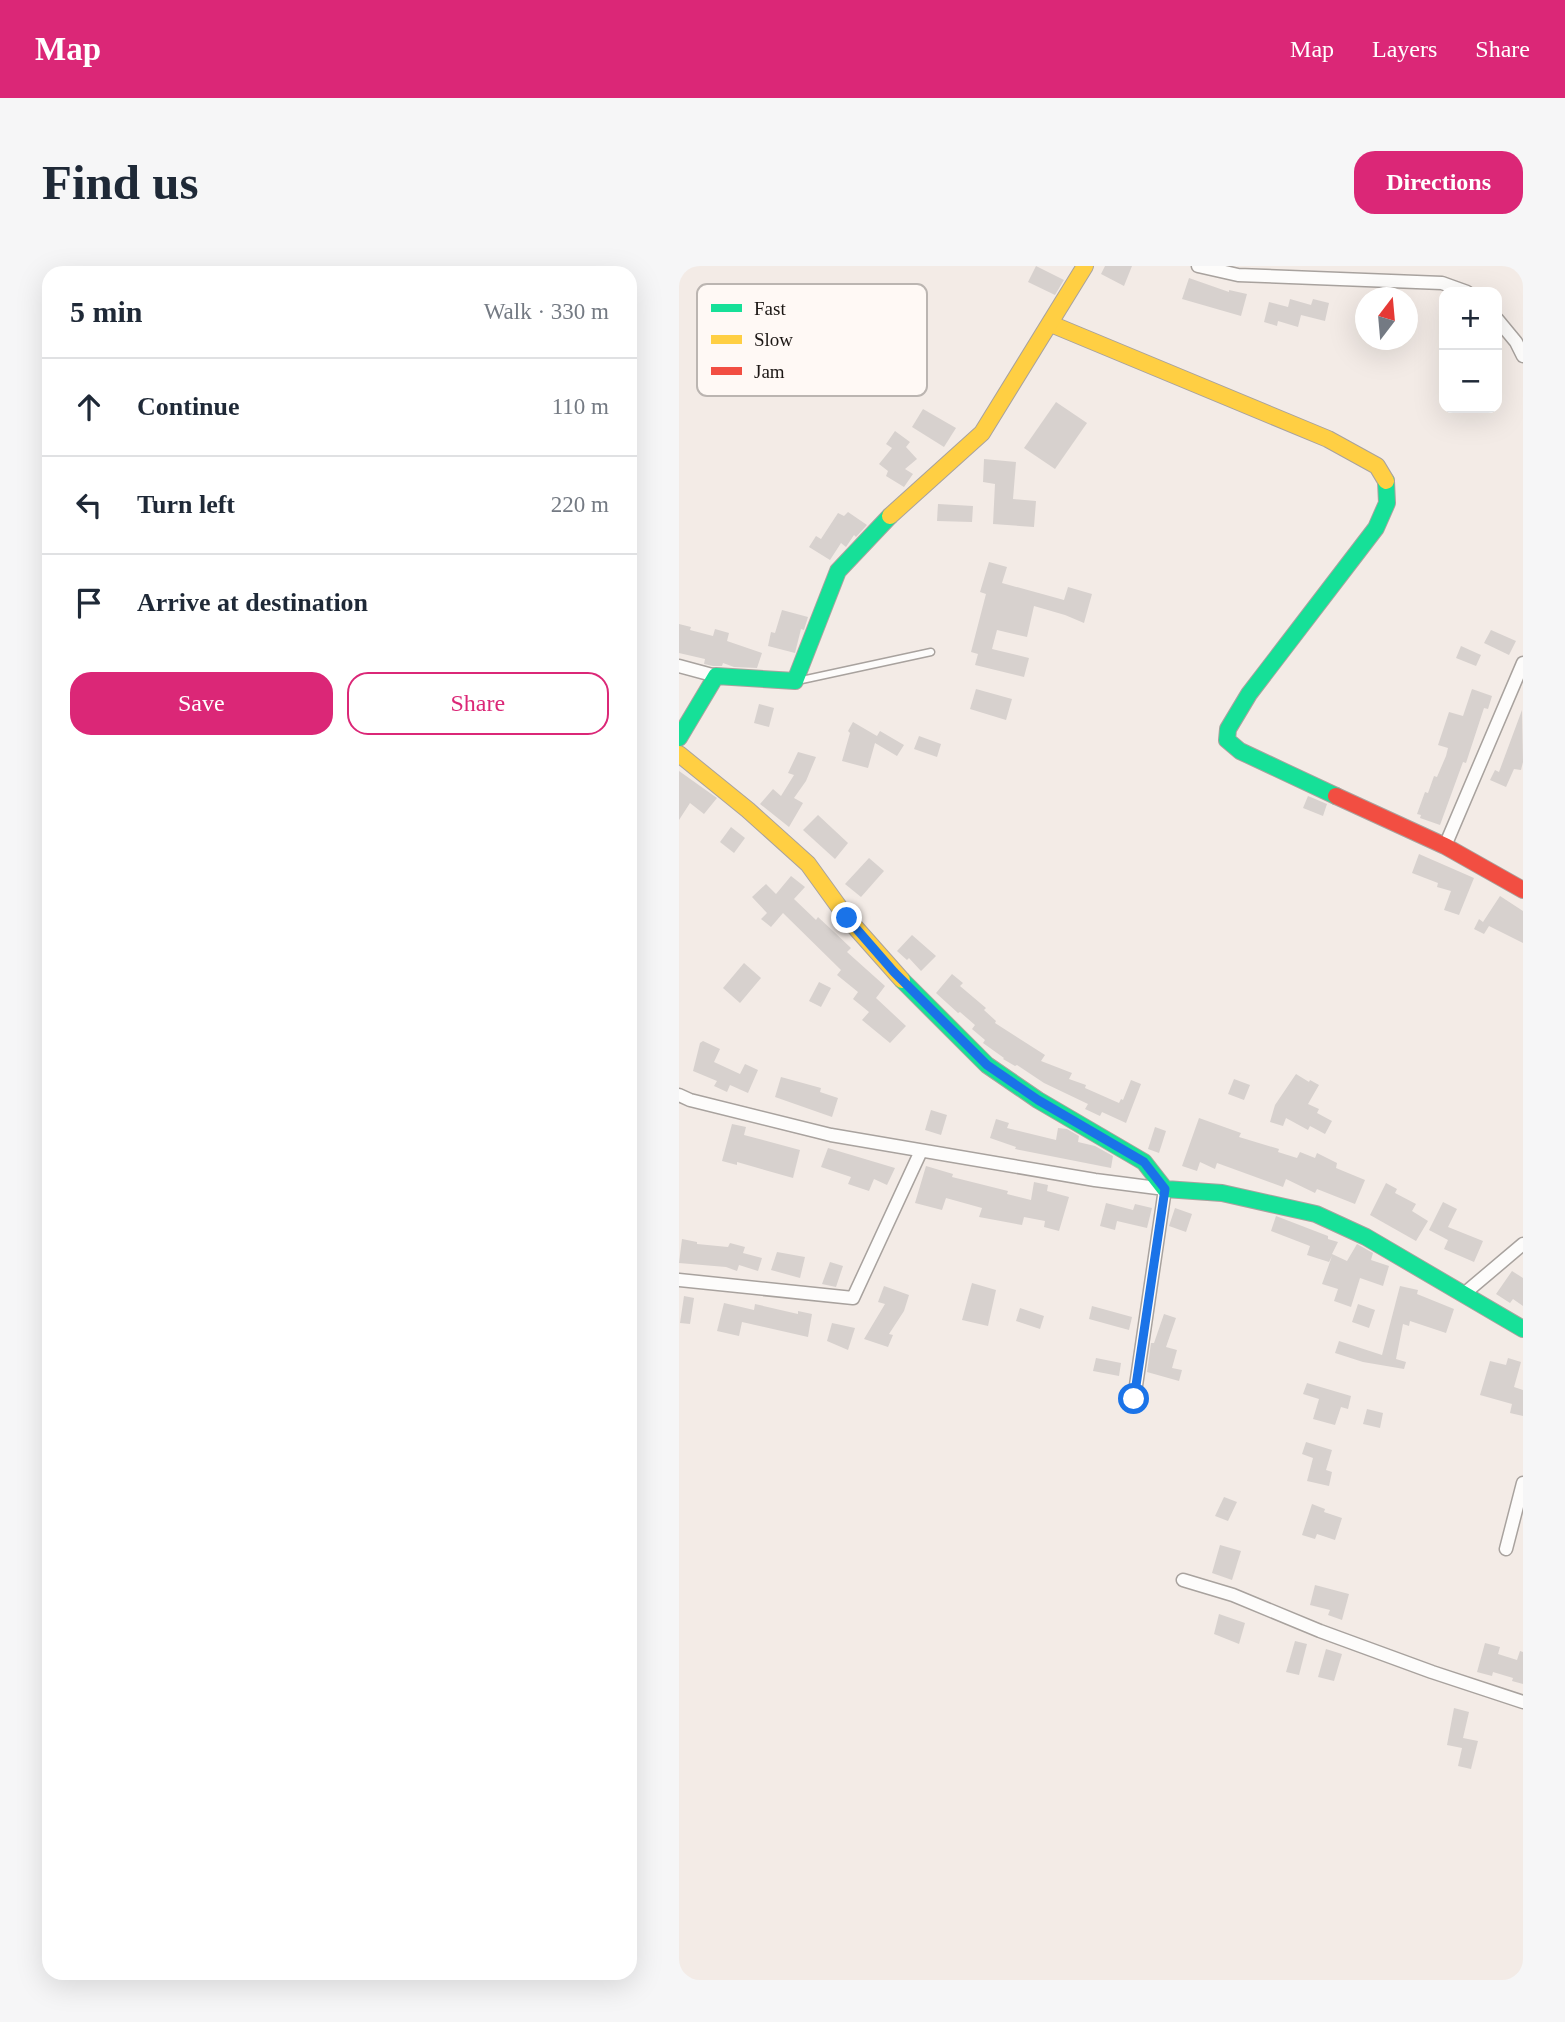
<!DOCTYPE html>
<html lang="en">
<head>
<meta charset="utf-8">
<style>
	:root { --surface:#fff; --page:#f6f6f7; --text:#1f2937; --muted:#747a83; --line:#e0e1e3; --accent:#db2777 }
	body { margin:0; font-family:Georgia,serif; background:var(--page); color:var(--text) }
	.controls { position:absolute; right:21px; top:21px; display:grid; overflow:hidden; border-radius:14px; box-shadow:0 7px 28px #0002 }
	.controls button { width:63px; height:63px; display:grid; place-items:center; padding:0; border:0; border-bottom:2px solid var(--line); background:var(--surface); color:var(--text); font:35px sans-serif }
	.compass { position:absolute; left:676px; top:21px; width:63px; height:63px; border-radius:50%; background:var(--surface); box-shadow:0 7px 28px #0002; rotate:16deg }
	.stop { position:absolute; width:21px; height:21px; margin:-16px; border:5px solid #1a73e8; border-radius:50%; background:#fff }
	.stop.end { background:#1a73e8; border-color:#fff; box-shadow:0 2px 7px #0008 }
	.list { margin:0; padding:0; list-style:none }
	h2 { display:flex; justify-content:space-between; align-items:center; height:91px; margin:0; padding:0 28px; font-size:30px }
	h2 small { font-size:23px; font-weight:400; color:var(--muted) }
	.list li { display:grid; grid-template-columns:46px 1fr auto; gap:21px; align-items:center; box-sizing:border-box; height:98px; padding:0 28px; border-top:2px solid var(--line) }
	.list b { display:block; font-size:26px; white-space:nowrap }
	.list em { font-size:23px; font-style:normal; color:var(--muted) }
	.actions { display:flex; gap:14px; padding:21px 28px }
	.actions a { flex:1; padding:16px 0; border:2px solid var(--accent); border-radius:21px; text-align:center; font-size:24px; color:var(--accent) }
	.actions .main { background:var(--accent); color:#fff }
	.icon { flex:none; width:38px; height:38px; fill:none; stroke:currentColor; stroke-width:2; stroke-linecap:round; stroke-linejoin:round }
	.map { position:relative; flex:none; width:844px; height:1714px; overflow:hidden; border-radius:21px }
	header { display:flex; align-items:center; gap:42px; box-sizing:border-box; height:98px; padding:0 35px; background:var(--accent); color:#fff }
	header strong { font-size:33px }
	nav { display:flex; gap:38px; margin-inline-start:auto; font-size:24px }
	.intro { display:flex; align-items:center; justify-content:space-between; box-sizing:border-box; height:168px; padding:0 42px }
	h1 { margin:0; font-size:49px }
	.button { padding:18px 32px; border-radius:21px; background:var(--accent); color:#fff; font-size:24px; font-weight:700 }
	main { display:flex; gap:42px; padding:0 42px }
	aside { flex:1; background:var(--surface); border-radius:21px; box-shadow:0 7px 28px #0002 }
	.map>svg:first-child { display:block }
</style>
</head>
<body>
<header>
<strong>Map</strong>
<nav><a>Map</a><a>Layers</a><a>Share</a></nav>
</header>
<div class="intro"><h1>Find us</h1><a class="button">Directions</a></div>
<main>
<aside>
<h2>5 min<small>Walk · 330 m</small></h2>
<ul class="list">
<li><svg class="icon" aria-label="ahead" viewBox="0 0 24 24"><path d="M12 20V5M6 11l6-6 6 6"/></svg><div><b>Continue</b></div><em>110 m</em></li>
<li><svg class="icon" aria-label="left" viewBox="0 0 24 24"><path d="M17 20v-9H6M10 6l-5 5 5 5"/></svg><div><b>Turn left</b></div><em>220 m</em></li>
<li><svg class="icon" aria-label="arrive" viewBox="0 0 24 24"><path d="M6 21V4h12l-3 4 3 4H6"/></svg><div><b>Arrive at destination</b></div></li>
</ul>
<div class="actions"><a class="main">Save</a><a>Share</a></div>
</aside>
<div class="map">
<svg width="844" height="1714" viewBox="0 0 844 1714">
	<rect width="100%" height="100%" fill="#f3ebe6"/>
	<g fill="#d7d1ce">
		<polygon points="357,0 385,14 376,29 349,16"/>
		<polygon points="426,0 453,0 445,20 422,8"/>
		<polygon points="510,12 550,26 550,24 568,28 562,50 503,33"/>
		<polygon points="611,33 632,39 634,33 650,37 646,55 622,49 619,61 599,55 598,60 585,56 590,36 609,41"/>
		<polygon points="377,136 408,157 376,203 345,182"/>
		<polygon points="244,143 277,162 265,181 233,161"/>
		<polygon points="216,165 231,176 227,181 238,193 226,203 234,208 225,221 207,210 209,205 200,198 213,182 207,178"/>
		<polygon points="305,193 337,196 334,233 357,235 355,261 314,258 316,218 304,216"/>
		<polygon points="259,238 294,240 293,256 258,255"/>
		<polygon points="169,246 188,259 177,271 175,269 167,281 162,277 151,294 130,281 137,270 142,273 159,247 165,250"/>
		<polygon points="310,296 328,301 323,317 385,334 389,321 413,328 405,357 386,349 355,340 348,371 318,364 313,383 350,392 345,411 296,399 299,388 292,386 307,328 301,326"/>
		<polygon points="103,344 129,351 125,364 122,363 116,387 89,380 92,366 96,367"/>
		<polygon points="0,358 12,361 11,364 34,370 36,363 50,367 48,375 83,387 78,402 55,401 44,397 43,400 34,400 25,398 26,393 0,387"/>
		<polygon points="812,364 837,375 830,389 805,377"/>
		<polygon points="782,380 802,389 797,400 777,392"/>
		<polygon points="297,423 333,433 327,454 291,443"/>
		<polygon points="793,423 813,430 809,443 805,442 787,497 784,496 761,559 741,552 742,549 738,548 746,526 749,527 755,510 758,511 767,490 769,482 759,479 770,446 784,450"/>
		<polygon points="80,438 95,442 90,461 75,457"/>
		<polygon points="843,444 844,496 842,504 835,503 827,521 811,514 816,504 820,506"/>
		<polygon points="174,456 198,470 201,465 225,479 218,490 196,477 189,502 163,495 171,467 169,465"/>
		<polygon points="240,470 262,478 258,491 235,483"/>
		<polygon points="119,486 137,491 127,515 115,532 124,537 110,561 81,538 94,523 102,530 115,509 109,507"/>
		<polygon points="0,505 38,532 25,548 11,537 0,554"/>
		<polygon points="629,530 648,538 644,550 624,542"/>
		<polygon points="139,549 169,577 156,593 124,564"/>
		<polygon points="52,561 66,572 55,587 41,576"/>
		<polygon points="740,588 795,612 780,649 765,644 772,625 758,621 759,617 733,607"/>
		<polygon points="190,592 205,605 182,631 166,618"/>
		<polygon points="112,610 126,621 115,633 137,654 139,651 154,665 172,682 168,686 206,720 197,732 227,760 211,777 183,754 190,746 174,733 179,726 158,709 162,704 104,647 92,661 82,653 88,647 73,631 87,618 97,628"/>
		<polygon points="821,630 844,645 844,677 810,660 805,668 795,663 800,653 804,656"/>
		<polygon points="233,669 257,690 242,705 230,692 228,694 218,685"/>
		<polygon points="65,697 82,712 61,737 44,722"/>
		<polygon points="273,708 284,717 281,720 307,742 305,744 317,755 316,757 366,789 362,795 393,807 390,813 407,819 406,822 440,837 442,833 444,834 452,814 462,818 447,857 423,846 421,850 406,843 409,838 365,817 338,799 336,800 324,793 325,792 304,777 306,774 293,763 296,759 281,746 279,747 257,727"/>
		<polygon points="140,716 152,722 142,741 130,735"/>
		<polygon points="24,775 41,783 35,796 61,808 66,798 79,804 69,827 51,819 48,826 35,820 38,815 14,805 21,777"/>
		<polygon points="617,808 630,816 631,814 640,819 629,838 640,843 638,847 653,855 646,868 631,860 629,864 607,852 604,860 591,856 596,839"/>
		<polygon points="102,811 142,822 141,826 159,832 153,851 96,831"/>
		<polygon points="555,813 571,819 565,834 549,828"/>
		<polygon points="252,844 268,849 262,869 246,864"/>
		<polygon points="520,852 562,867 560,871 600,883 599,886 618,892 621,886 636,892 638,887 658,897 657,902 686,914 676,938 638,923 636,927 607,913 604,921 538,897 536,903 521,896 518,905 503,900"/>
		<polygon points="317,853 330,857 328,862 377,874 379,862 388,863 400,870 399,876 416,880 434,890 432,902 336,883 337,881 311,872"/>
		<polygon points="53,858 67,861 65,869 121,884 114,912 58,896 58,899 43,895"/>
		<polygon points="476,861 487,865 480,887 469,883"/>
		<polygon points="149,882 216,902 208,919 195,913 190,925 169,918 172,911 142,901"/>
		<polygon points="247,900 274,908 273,911 329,925 328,928 352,934 355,916 369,919 368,925 390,931 380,965 365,961 366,955 345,951 343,959 300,951 303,942 267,932 263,944 236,937"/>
		<polygon points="707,917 718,923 716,927 737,938 733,945 749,955 737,975 691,949"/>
		<polygon points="764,936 778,943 769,961 804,975 795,996 765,983 769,974 750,964"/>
		<polygon points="427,937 454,944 456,938 473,942 468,962 438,955 436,964 421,960"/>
		<polygon points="496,942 513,948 507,966 490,960"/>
		<polygon points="597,950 649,970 649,973 659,976 653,988 668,995 678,978 694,987 692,994 710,1000 704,1020 681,1012 672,1041 655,1035 659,1023 643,1018 653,990 650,996 628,989 631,980 592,965"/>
		<polygon points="3,973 18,976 18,978 49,981 51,977 66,981 64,987 83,992 79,1005 60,999 58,1005 47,1001 0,997"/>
		<polygon points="98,986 126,991 121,1012 92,1004"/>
		<polygon points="151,996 164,1000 157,1021 143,1018"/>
		<polygon points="833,1005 844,1012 844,1040 834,1033 831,1037 817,1028"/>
		<polygon points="293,1017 317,1024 309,1060 283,1054"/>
		<polygon points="205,1020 230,1029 225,1045 210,1068 214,1069 209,1081 185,1073 206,1038 199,1036"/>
		<polygon points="721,1020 739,1024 738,1028 775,1043 767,1067 731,1055 730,1060 724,1058 717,1093 727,1096 725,1103 684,1096 656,1087 660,1075 703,1089"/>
		<polygon points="5,1030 15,1032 11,1058 1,1057"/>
		<polygon points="45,1037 75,1044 76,1038 119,1048 119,1045 133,1048 129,1071 63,1056 60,1070 38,1065"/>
		<polygon points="679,1038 696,1044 690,1062 673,1056"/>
		<polygon points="413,1040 453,1051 450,1064 410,1053"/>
		<polygon points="341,1042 365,1050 361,1063 337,1055"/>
		<polygon points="485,1048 497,1052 487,1081 498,1084 493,1102 503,1104 500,1115 468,1106 472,1077 475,1077"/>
		<polygon points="153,1057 176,1062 169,1084 148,1075"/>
		<polygon points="417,1092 442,1097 440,1110 414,1105"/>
		<polygon points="829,1092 842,1096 835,1121 844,1124 844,1150 831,1147 833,1138 801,1129 811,1095 827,1099"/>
		<polygon points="628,1117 672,1130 669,1143 662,1141 656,1159 634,1153 640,1133 624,1128"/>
		<polygon points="688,1143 704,1147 701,1162 684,1158"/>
		<polygon points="627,1176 653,1184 647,1204 653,1206 650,1220 628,1215 634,1192 623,1188"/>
		<polygon points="545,1231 558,1236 549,1255 536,1250"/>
		<polygon points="633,1238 646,1243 645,1246 663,1252 656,1274 638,1268 636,1273 623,1269"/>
		<polygon points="541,1279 562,1285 553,1314 533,1307"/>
		<polygon points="636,1319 670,1328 663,1354 649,1349 651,1344 631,1339"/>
		<polygon points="540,1348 566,1357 560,1378 535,1368"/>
		<polygon points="616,1375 628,1378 620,1409 607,1406"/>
		<polygon points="806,1377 821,1381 819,1388 838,1394 841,1385 844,1386 844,1418 833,1415 834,1412 814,1406 813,1410 798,1406"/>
		<polygon points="647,1383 663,1388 655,1415 639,1411"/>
		<polygon points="775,1442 790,1446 784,1472 799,1475 792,1503 779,1500 783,1482 768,1479"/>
	</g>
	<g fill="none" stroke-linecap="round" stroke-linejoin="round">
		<defs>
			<polyline id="lane" points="118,415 252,386"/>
			<g id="street">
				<polyline points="519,0 559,9 763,17 788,26"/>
				<polyline points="818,53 837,76 844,90"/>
				<polyline points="0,400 37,410"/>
				<polyline points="766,580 844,397"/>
				<polyline points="0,829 11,834 152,869 416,914 486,923 455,1133"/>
				<polyline points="0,1014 174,1032 242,885"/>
				<polyline points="786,1027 844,978"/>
				<polyline points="827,1283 844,1217"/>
				<polyline points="504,1314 554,1329 641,1365 753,1406 844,1436"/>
			</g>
			<g id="fast">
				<polyline points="0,472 37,410 116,415 159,305 211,250"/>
				<polyline points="657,530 561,485 548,474 549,463 570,428 697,262 708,237 707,215"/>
				<polyline points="223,714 308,799 359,834 465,896 486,923 543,927 637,948 687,971 844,1063"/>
			</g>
			<g id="slow">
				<polyline points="372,58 649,173 698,200 707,215"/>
				<polyline points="211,250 303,167 406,0"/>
				<polyline points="0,488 69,544 129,598 168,652 223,714"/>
			</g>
			<polyline id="jam" points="657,530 766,580 844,624"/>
		</defs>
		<use href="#lane" stroke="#a8a29e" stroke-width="9"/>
		<use href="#street" stroke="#a8a29e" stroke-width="15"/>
		<use href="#fast" stroke="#a8a29e" stroke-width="18"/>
		<use href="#slow" stroke="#a8a29e" stroke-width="18"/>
		<use href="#jam" stroke="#a8a29e" stroke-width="18"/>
		<use href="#lane" stroke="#fdfcfb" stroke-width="6"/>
		<use href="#street" stroke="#fdfcfb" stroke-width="12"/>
		<use href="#fast" stroke="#16e098" stroke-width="16"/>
		<use href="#slow" stroke="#ffcf43" stroke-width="16"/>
		<use href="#jam" stroke="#f24e42" stroke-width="16"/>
	</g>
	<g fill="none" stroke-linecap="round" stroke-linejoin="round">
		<polyline stroke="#1a73e8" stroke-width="9" points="168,652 215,706 308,799 359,834 465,896 486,923 455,1133"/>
	</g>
	<rect x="18" y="18" width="230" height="112" rx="10" fill="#fff9f5" stroke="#bbb5b1" stroke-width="2"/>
	<rect x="32" y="38" width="31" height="8" fill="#16e098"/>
	<rect x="32" y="69" width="31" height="9" fill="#ffcf43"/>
	<rect x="32" y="101" width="31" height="8" fill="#f24e42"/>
	<g font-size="19" fill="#1b1613">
		<text x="75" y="49">Fast</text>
		<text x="75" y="80">Slow</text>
		<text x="75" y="112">Jam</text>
	</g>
</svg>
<div class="controls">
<button>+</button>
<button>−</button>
</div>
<svg class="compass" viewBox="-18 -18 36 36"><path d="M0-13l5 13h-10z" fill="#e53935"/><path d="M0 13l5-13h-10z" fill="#747a83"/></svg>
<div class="stop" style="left:455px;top:1133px"></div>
<div class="stop end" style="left:168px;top:652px"></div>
</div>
</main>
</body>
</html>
